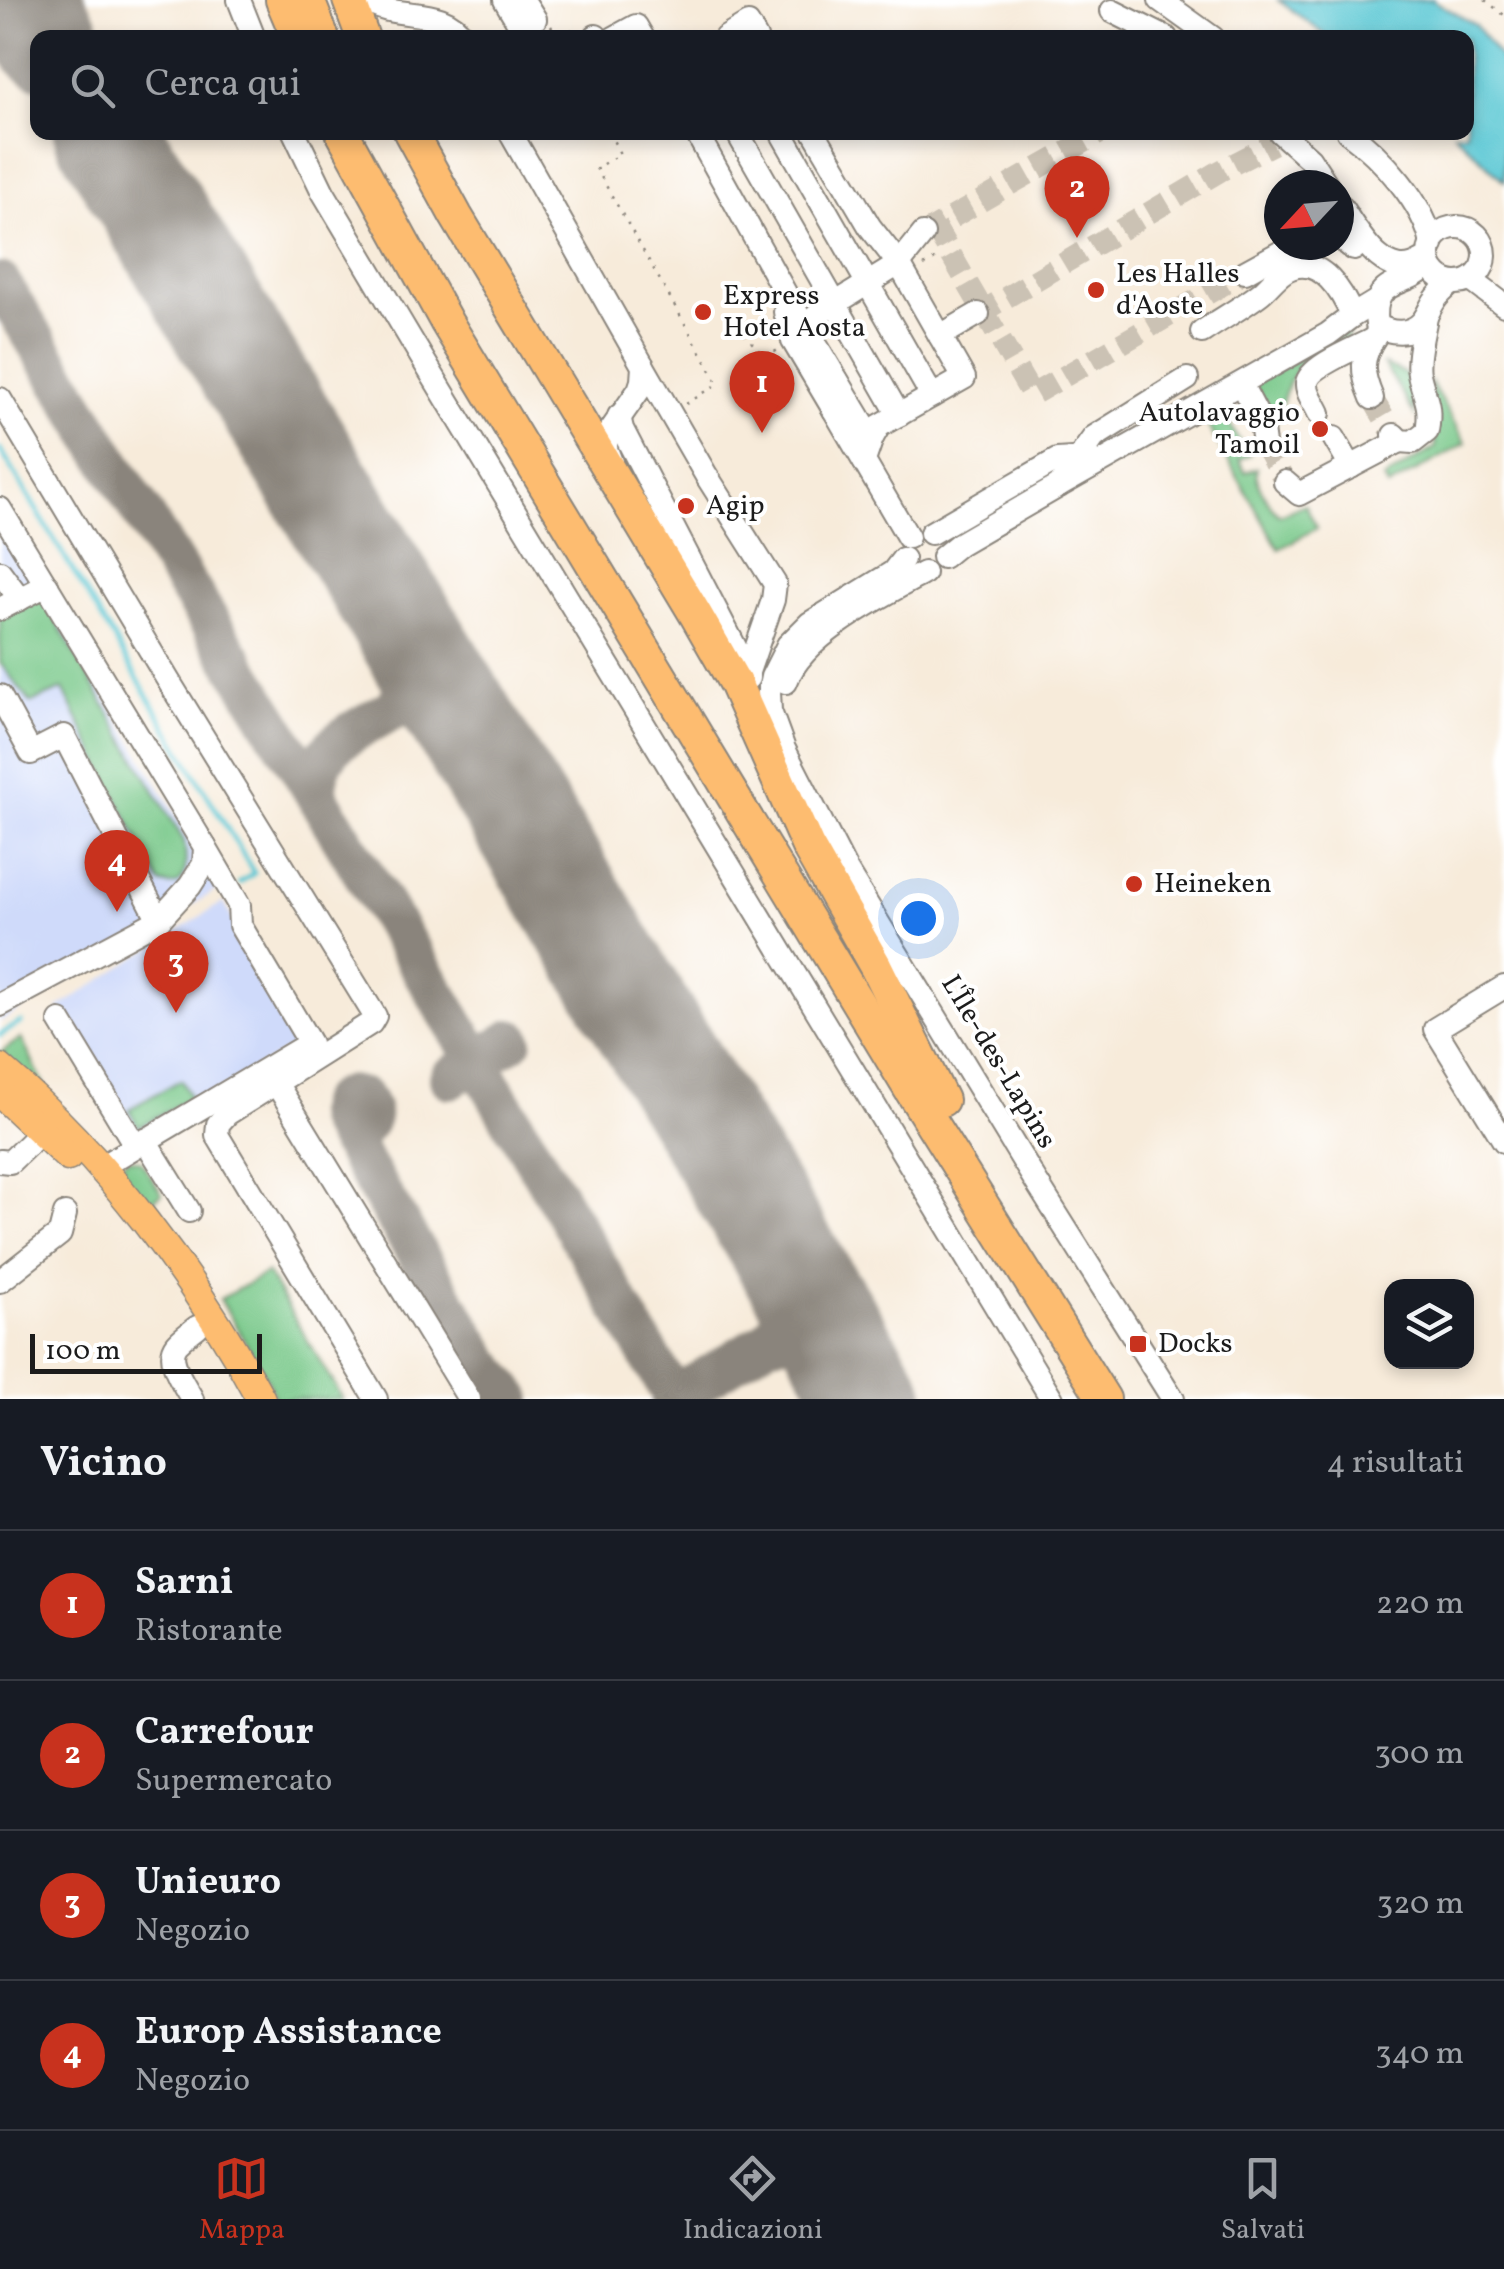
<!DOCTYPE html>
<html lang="it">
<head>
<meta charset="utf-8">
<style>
	:root { --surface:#171b24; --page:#242831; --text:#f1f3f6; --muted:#9ea1a6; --line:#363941; --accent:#c8321e }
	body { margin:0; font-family:Vollkorn,serif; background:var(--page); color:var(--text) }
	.controls { position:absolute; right:30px; bottom:30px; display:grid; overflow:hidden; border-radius:20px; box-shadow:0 5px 15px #0003 }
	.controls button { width:90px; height:90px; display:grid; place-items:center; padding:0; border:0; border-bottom:2px solid var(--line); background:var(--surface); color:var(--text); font:50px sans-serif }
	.compass { position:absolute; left:1264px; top:170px; width:90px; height:90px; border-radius:50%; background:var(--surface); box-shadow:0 5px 15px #0003; rotate:244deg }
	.scale { position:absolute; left:30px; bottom:25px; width:232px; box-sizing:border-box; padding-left:10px; border:5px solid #1c1c1c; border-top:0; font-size:28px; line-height:35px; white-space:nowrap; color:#1c1c1c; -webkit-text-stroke:8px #fff; paint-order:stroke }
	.you { position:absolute; left:918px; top:918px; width:35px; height:35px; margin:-25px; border:8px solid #fff; border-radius:50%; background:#1a73e8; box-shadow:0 0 0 15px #1a73e833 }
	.badge { display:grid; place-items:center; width:65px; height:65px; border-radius:50%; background:var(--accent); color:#fff; font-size:32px; font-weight:700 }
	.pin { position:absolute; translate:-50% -82px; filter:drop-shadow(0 2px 5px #0008) }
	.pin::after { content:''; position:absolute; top:52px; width:35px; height:30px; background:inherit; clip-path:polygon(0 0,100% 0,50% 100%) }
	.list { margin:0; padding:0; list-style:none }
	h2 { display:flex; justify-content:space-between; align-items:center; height:130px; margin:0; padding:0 40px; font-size:42px }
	h2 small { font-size:32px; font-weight:400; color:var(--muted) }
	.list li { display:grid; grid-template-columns:65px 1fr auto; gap:30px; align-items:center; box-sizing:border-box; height:150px; padding:0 40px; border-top:2px solid var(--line) }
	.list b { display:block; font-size:38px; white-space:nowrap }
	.list p { margin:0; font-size:32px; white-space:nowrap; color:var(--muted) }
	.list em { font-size:32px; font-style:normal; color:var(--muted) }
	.icon { flex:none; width:55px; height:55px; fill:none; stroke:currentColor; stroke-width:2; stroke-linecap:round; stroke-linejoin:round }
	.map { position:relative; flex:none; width:1504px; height:1399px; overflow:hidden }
	.search { position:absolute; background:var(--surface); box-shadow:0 5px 15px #0003; left:30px; right:30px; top:30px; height:110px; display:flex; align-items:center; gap:25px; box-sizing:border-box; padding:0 35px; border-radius:20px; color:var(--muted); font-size:38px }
	.sheet { height:730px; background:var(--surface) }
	nav { display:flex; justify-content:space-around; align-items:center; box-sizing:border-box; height:140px; border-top:2px solid var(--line); background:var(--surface); font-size:28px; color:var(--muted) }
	nav a { display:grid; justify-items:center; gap:5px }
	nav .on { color:var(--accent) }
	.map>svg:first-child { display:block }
</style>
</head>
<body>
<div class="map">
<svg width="1504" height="1399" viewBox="0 0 1504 1399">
	<rect width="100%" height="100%" fill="#fff"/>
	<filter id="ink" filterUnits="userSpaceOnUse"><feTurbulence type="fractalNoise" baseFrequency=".01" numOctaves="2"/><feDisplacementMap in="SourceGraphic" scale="20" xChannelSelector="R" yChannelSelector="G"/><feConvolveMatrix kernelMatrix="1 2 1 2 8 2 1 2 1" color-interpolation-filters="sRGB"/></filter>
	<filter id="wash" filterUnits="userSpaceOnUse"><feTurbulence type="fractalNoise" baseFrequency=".0048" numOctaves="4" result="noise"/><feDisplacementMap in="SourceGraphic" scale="40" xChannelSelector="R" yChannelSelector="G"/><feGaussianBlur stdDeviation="2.25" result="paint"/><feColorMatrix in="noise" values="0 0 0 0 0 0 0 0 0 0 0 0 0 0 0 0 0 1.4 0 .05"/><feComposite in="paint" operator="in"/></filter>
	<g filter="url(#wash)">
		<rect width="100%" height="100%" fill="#f7ebda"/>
		<g fill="#cfdafa">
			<polygon points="0,520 220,888 0,1022"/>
			<polygon points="223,902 300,1042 137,1138 58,1008"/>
		</g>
		<g fill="#78c889" stroke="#4a7252" stroke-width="2.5">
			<polygon points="1349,331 1348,337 1302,361 1288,384 1276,422 1252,383"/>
			<polygon points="1384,365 1406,374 1414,396 1414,414"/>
			<polygon points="1430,381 1466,443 1388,487 1384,479 1436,447"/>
			<path d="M1218 402 1237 437 1250 455 1239 460 1245 472 1257 468C1254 482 1268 505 1280 515L1305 504 1317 528 1279 549 1200 412Z"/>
			<path d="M42 597 184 841C187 860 190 894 160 883L63 689 31 703 0 663V617Z"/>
			<polygon points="21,1038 45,1087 39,1086 0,1053"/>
			<polygon points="181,1080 190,1098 138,1127 129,1109"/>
			<polygon points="129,1158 141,1161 162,1194 153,1200 163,1217 159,1219 116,1168"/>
			<polygon points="267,1273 343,1399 275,1399 268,1381 220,1299"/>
		</g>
		<polygon fill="#5cc8d4" stroke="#3c7278" stroke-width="2.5" points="1278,0 1433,0 1475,25 1504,63 1504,181 1454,133 1466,132 1466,38 1328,37"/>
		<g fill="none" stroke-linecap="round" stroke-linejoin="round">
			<g stroke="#5cc8d4" stroke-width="5">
				<polyline points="0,449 254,873 240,883"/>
				<polyline points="0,1035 21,1022"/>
			</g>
			<g stroke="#8a847b" stroke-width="42">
				<polyline points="23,0 33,12"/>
				<polyline points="0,283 301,770 477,1061 675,1399"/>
				<path d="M391 710C431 699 446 717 474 740"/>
				<path d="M316 795C315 743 352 734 391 710 419 687 410 653 403 623"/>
				<polyline points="450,1078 512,1040"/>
				<path d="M358 1154C346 1124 384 1127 363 1099L350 1096C337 1100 333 1109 338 1122L482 1362 512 1399"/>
				<path d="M769 1339C795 1311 791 1283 782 1249"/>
				<polyline points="672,1399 769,1339 798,1336 812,1339 848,1358"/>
			</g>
			<g stroke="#8a847b" stroke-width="105">
				<polyline points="26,0 49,38"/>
				<polyline points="106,132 873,1399"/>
			</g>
		</g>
	</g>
	<g filter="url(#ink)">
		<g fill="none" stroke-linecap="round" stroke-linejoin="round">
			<g stroke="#cbc2b4" stroke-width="22" stroke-dasharray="22 11" stroke-linecap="butt">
				<polyline points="935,227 1032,395 1245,272"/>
				<polyline points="923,234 1102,132"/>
				<polyline points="978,314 1220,171 1273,144"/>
				<polyline points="1372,398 1394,435"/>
				<polyline points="1264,444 1285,482"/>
			</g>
			<defs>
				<g id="minor">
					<polyline points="239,0 254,38"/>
					<path d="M366 0C396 23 442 3 464 38"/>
					<polyline points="505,0 521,27 535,19 523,0"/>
					<polyline points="1160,0 1213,38"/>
					<polyline points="1112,11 1166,38"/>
					<polyline points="596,36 597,38"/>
					<polyline points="614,38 636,26 643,38"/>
					<polyline points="725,38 748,24 756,38"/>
					<polyline points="294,132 323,192 425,363 1052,1399"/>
					<polyline points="510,132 643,366 642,381 639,390 606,437 606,449 611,462"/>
					<polyline points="696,132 789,300 872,438"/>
					<polyline points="737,132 899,415"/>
					<polyline points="781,132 932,396"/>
					<polyline points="814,132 870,227 899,264 964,378 879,426 872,438 864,461"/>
					<polyline points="1280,132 1310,159 1327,185"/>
					<path d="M1348 132C1381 156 1425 204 1432 245"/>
					<path d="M1339 204C1357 230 1384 285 1422 261"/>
					<circle cx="1457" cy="255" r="28"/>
					<polyline points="1339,237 1354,249"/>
					<path d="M1430 263C1406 290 1370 275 1377 325 1391 334 1410 335 1422 322 1428 315 1430 307 1435 300 1439 294 1446 288 1452 283"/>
					<polyline points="1245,272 1294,245"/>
					<polyline points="1471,280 1504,305"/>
					<polyline points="786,308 785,312 793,341 834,410"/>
					<polyline points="808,332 815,316 899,264 923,234"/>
					<path d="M1202 332C1221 319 1243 307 1261 293 1271 285 1279 272 1291 268 1321 256 1343 293 1352 316"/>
					<polyline points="940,336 978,314"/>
					<polyline points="643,366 706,475 775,584 773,600 748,672"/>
					<polyline points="837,380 834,410 908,537"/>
					<polyline points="1241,384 1261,422 1264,444"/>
					<path d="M1372 398C1361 372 1360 359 1376 335"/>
					<polyline points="0,399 168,680 375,1016 371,1023 227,1114 218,1124 217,1135 376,1399"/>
					<path d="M1319 413C1315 404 1306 392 1307 383 1309 366 1359 347 1373 339"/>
					<polyline points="619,416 622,429 748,672 748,678"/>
					<path d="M1394 435 1400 441 1413 442 1427 431C1432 404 1424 398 1419 374 1416 357 1423 334 1426 317"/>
					<polyline points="1334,438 1351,467"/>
					<polyline points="1285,482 1299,494 1400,441"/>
					<polyline points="1059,486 1328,334 1352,316 1375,302"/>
					<polyline points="0,509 205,847 204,864 190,886 159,920 0,1005"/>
					<polyline points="931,533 1057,460 1088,458"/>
					<polyline points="943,557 959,544 1059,486 1094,437 1187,379"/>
					<polyline points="903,559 893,572 810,623 788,645 772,677 769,692 770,711 784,749 846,870 1035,1180 1173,1399"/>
					<polyline points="0,572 20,599"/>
					<polyline points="0,609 47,585"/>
					<path d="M786 682C802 636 882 596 924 573"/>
					<polyline points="0,696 31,753 64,736 159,920"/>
					<polyline points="1504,987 1435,1029 1504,1141"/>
					<polyline points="60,1021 135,1145"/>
					<polyline points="276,1083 469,1399"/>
					<polyline points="145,1140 189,1211"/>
					<polyline points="0,1161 10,1162 42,1131"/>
					<polyline points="101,1167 310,1043 240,925 239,905 205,847"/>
					<polyline points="0,1281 60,1234 65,1214"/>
					<path d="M192 1399C184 1384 165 1359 177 1344 182 1338 191 1332 197 1327"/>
				</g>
				<g id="major">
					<path d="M0 1068C106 1158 195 1277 261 1399"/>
					<polyline points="0,1093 68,1157"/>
				</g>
				<g id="highway">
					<polyline points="282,0 298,38"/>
					<polyline points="308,0 323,38"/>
					<polyline points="349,0 363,38"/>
					<polyline points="342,132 447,323 910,1089 1104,1399"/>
					<polyline points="410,132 456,216 696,615 735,683 808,847 876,967 942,1100"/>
				</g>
			</defs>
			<use href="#minor" stroke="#8a847b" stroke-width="26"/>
			<use href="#major" stroke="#8a847b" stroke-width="31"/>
			<use href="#highway" stroke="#8a847b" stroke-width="36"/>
			<g stroke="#8a847b" stroke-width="2.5" stroke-dasharray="2.5 8" stroke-linecap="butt">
				<polyline points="1485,0 1504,15"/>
				<polyline points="551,26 558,38"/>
				<polyline points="561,36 577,27"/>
				<polyline points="609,132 620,154 596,168 705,359"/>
				<polyline points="924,266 935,259"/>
				<polyline points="744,334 765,357 778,350"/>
				<polyline points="686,404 718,384 705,359 710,355"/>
			</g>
			<use href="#minor" stroke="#fff" stroke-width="22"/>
			<use href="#major" stroke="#fdbc70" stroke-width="28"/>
			<use href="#highway" stroke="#fdbc70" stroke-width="32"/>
		</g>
	</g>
	<g fill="#c8321e" stroke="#fff" stroke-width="4">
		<circle cx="1096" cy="290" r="10"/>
		<circle cx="703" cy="312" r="10"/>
		<circle cx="1320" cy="429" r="10"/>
		<circle cx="686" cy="506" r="10"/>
		<circle cx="1134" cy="884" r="10"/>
		<rect x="1128" y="1334" width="20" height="20" rx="5"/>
	</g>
	<g text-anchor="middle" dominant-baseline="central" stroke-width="8" stroke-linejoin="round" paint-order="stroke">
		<g font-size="28" fill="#1c1c1c" stroke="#fff" text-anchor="start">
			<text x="1116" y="274">Les Halles<tspan x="1116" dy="32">d'Aoste</tspan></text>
			<text x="723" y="296">Express<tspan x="723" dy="32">Hotel Aosta</tspan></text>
			<text x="1300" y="413" text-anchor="end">Autolavaggio<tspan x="1300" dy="32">Tamoil</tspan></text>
			<text x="706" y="506">Agip</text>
			<text x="1154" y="884">Heineken</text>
			<text x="1158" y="1344">Docks</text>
		</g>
		<g font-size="28" fill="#1c1c1c" stroke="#fff">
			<text transform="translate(998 1062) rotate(59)">L'Île-des-Lapins</text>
		</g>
	</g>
</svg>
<div class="controls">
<button><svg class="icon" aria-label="layers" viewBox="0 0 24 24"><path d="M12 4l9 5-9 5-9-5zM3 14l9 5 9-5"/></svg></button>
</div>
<svg class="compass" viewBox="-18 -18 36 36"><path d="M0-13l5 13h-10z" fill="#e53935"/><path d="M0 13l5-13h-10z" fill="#9ea1a6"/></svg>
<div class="scale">100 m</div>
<div class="you"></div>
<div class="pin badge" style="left:762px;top:433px">1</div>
<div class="pin badge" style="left:1077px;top:238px">2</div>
<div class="pin badge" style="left:176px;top:1013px">3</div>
<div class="pin badge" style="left:117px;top:912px">4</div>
<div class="search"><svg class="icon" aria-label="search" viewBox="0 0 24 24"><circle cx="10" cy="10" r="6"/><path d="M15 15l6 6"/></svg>Cerca qui</div>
</div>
<section class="sheet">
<h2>Vicino<small>4 risultati</small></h2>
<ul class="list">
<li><span class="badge">1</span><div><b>Sarni</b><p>Ristorante</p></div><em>220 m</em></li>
<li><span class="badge">2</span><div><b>Carrefour</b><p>Supermercato</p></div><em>300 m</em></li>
<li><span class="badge">3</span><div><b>Unieuro</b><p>Negozio</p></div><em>320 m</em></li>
<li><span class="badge">4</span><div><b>Europ Assistance</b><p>Negozio</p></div><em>340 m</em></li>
</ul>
</section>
<nav>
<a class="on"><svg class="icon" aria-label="map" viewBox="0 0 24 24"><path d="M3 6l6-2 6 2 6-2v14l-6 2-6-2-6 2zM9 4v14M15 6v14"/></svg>Mappa</a>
<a><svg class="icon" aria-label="directions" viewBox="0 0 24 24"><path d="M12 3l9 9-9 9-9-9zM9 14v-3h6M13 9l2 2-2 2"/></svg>Indicazioni</a>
<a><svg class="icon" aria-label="saved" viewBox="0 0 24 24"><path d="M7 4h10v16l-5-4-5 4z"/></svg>Salvati</a>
</nav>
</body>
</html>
